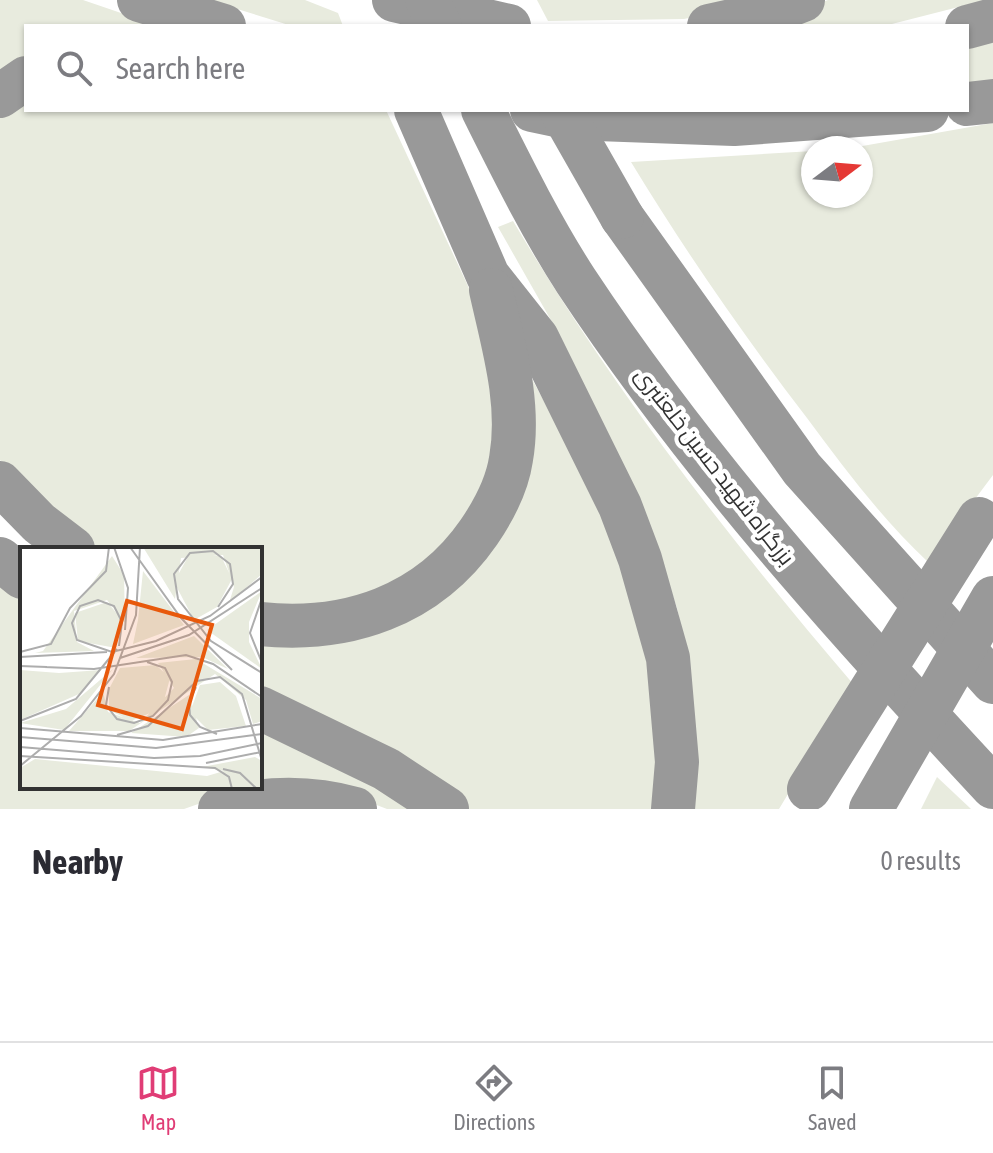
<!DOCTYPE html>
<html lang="en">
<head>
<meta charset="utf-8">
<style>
	:root { --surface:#fff; --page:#f7f7f7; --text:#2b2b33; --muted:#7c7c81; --line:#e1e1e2; --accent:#e03d76 }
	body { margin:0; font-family:"Asap Condensed",Cairo,sans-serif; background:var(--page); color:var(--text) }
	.compass { position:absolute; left:801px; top:136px; width:72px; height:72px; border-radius:50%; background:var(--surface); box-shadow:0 2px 6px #0004; rotate:74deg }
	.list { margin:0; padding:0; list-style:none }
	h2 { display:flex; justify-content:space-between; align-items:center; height:104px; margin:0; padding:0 32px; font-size:34px }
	h2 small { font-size:26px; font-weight:400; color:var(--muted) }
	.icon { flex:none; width:44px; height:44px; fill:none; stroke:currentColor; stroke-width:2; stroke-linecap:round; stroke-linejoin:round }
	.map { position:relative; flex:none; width:993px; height:809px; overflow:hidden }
	.search { position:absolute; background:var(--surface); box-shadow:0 2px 6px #0004; left:24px; right:24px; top:24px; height:88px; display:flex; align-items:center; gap:20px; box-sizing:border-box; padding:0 28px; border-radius:0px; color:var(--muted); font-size:30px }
	.sheet { height:232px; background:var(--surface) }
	nav { display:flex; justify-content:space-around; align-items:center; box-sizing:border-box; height:112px; border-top:2px solid var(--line); background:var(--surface); font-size:22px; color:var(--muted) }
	nav a { display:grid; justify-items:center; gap:4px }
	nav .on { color:var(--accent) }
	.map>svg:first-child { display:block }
</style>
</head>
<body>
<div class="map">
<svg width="993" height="809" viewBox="0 0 993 809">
	<rect width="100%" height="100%" fill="#fff"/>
	<g fill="#e8ebde">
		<polygon points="0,0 83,0 159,26 26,26 26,63 0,78"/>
		<polygon points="208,0 305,0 338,13 343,26 292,26"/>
		<polygon points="537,0 775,0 684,19 548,21"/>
		<polygon points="828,0 986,0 884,26 760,26"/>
		<polygon points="993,41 993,86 967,89 967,48"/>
		<polygon points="26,90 26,110 386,110 481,314 502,416 485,500 395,593 260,613 260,549 93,549 20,484 0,460 0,108"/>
		<path d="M993 123V475L928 562C882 519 844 468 807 418 744 336 685 251 631 162L813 151V196H861V148H851Z"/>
		<path d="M513 221C614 391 726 535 854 685L779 809H690L687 655 677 608 662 563 552 322 498 227Z"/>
		<path d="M515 348C565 440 631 553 648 656 657 707 657 758 655 809H466L260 695V635L465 568Z"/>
		<polygon points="0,572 22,590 22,787 260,787 260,723 416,809 387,809 361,799 221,796 184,809 0,809"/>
		<polygon points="937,777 971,809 921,809"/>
	</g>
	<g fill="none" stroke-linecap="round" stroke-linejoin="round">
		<g stroke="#999" stroke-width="44">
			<polyline points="139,0 224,26"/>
			<polyline points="394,0 509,26"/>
			<polyline points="709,26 772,12 803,0"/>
			<polyline points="967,27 993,20"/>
			<polyline points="0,96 26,78"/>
			<polyline points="967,104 993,101"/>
			<polyline points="416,110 488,276 537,338 620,506 640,559 668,658 677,762 673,809"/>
			<path d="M483 110C512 168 541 227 576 281 697 464 844 627 993 787"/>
			<polyline points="532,110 570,118 734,124 927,110"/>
			<polyline points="622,217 802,469 993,682"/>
			<polyline points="0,483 39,523 73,549"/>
			<polyline points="0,559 22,577"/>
			<path d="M260 624C347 633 428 606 479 532 494 510 507 486 511 459 521 403 503 344 491 290"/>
			<polyline points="260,708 386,769 447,809"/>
			<path d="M220 809C266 797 309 796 355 809"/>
		</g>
		<g stroke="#999" stroke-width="44">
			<polyline points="427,0 440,26"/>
			<polyline points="561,110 622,217"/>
			<polyline points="809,789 979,519"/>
			<polyline points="871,809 993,598"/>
		</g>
	</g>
	<g text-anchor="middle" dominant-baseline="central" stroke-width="8" stroke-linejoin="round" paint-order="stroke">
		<g font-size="22" fill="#323232" stroke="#fff">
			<text transform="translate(715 466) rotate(52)">بزرگراه شهید حسین خلعتبری</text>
		</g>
	</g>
	<g transform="translate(20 547)">
		<rect width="242" height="242" fill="#fff"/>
		<path d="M123 0H242V27L209 56 214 40 203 8 161 11 155 52ZM169 8 201 9 212 32 197 60 174 73 154 35ZM92 9 104 28 105 76 87 53 54 64 57 95 74 104 15 106 23 104ZM123 24 164 78 113 97 118 73ZM242 44 229 75V95L242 122 187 83ZM87 55 100 70 96 101 58 94 55 66ZM174 89 208 122 182 110 116 111ZM176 112 242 152V174L233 177 226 153 195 127 109 184H49L83 145 88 165 120 176 154 141 138 116ZM136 118 150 131 142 161 111 174 89 163V142L100 121ZM93 122 44 183 0 176 46 162ZM0 123 39 126 81 123 59 147 0 173ZM200 135 216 149 226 179 188 183 170 165 180 138ZM169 148 179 181 166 190 111 186ZM235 210 242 214V242H0V221L15 212 187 229 204 224 182 220Z" fill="#e8ebde"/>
		<path fill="none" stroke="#adadad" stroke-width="2" d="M94 0 108 41 105 83M110 0 161 71 212 123M242 51 230 86 242 116M198 60 213 37 210 17 193 4 170 6 154 27 158 52 191 94 242 126M99 99 102 75 94 59 78 53 60 59 52 76 57 93 92 105 136 94 190 69 242 30M0 105 31 97 50 61 86 24 89 0M0 110 87 105M100 111 169 88 242 41M0 119 27 120M24 120 74 122 166 108 193 117 242 150M89 140 86 158 97 172 114 176 133 169 148 153 152 135 145 121 127 115M176 140 169 155 170 168 180 180 197 187M0 174 56 152 97 102M0 181 143 193 242 177M97 188 128 179 177 134 200 130 222 147 242 214M0 190 136 201 242 187M0 200 134 211 180 209 242 196M0 209 195 221 209 230 212 242M186 216 241 205M0 219 61 169 94 127 116 68 120 0M203 222 220 226 237 242"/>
		<path fill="#e8590c" fill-opacity="0.15" stroke="#e8590c" stroke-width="4" d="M107 54 192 78 162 182 78 158Z"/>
		<rect width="242" height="242" fill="none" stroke="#323232" stroke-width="4"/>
	</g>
</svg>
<svg class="compass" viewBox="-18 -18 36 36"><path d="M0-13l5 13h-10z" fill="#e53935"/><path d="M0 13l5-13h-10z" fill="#7c7c81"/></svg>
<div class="search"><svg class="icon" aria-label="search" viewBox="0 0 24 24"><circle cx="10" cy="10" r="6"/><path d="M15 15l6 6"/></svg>Search here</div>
</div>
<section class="sheet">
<h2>Nearby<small>0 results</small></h2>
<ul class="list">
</ul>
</section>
<nav>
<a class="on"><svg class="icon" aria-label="map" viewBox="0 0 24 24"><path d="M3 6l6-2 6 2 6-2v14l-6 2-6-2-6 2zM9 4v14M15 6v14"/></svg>Map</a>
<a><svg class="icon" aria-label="directions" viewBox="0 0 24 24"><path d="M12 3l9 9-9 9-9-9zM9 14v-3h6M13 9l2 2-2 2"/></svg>Directions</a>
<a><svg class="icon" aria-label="saved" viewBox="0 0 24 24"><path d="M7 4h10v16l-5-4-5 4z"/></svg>Saved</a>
</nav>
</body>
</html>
